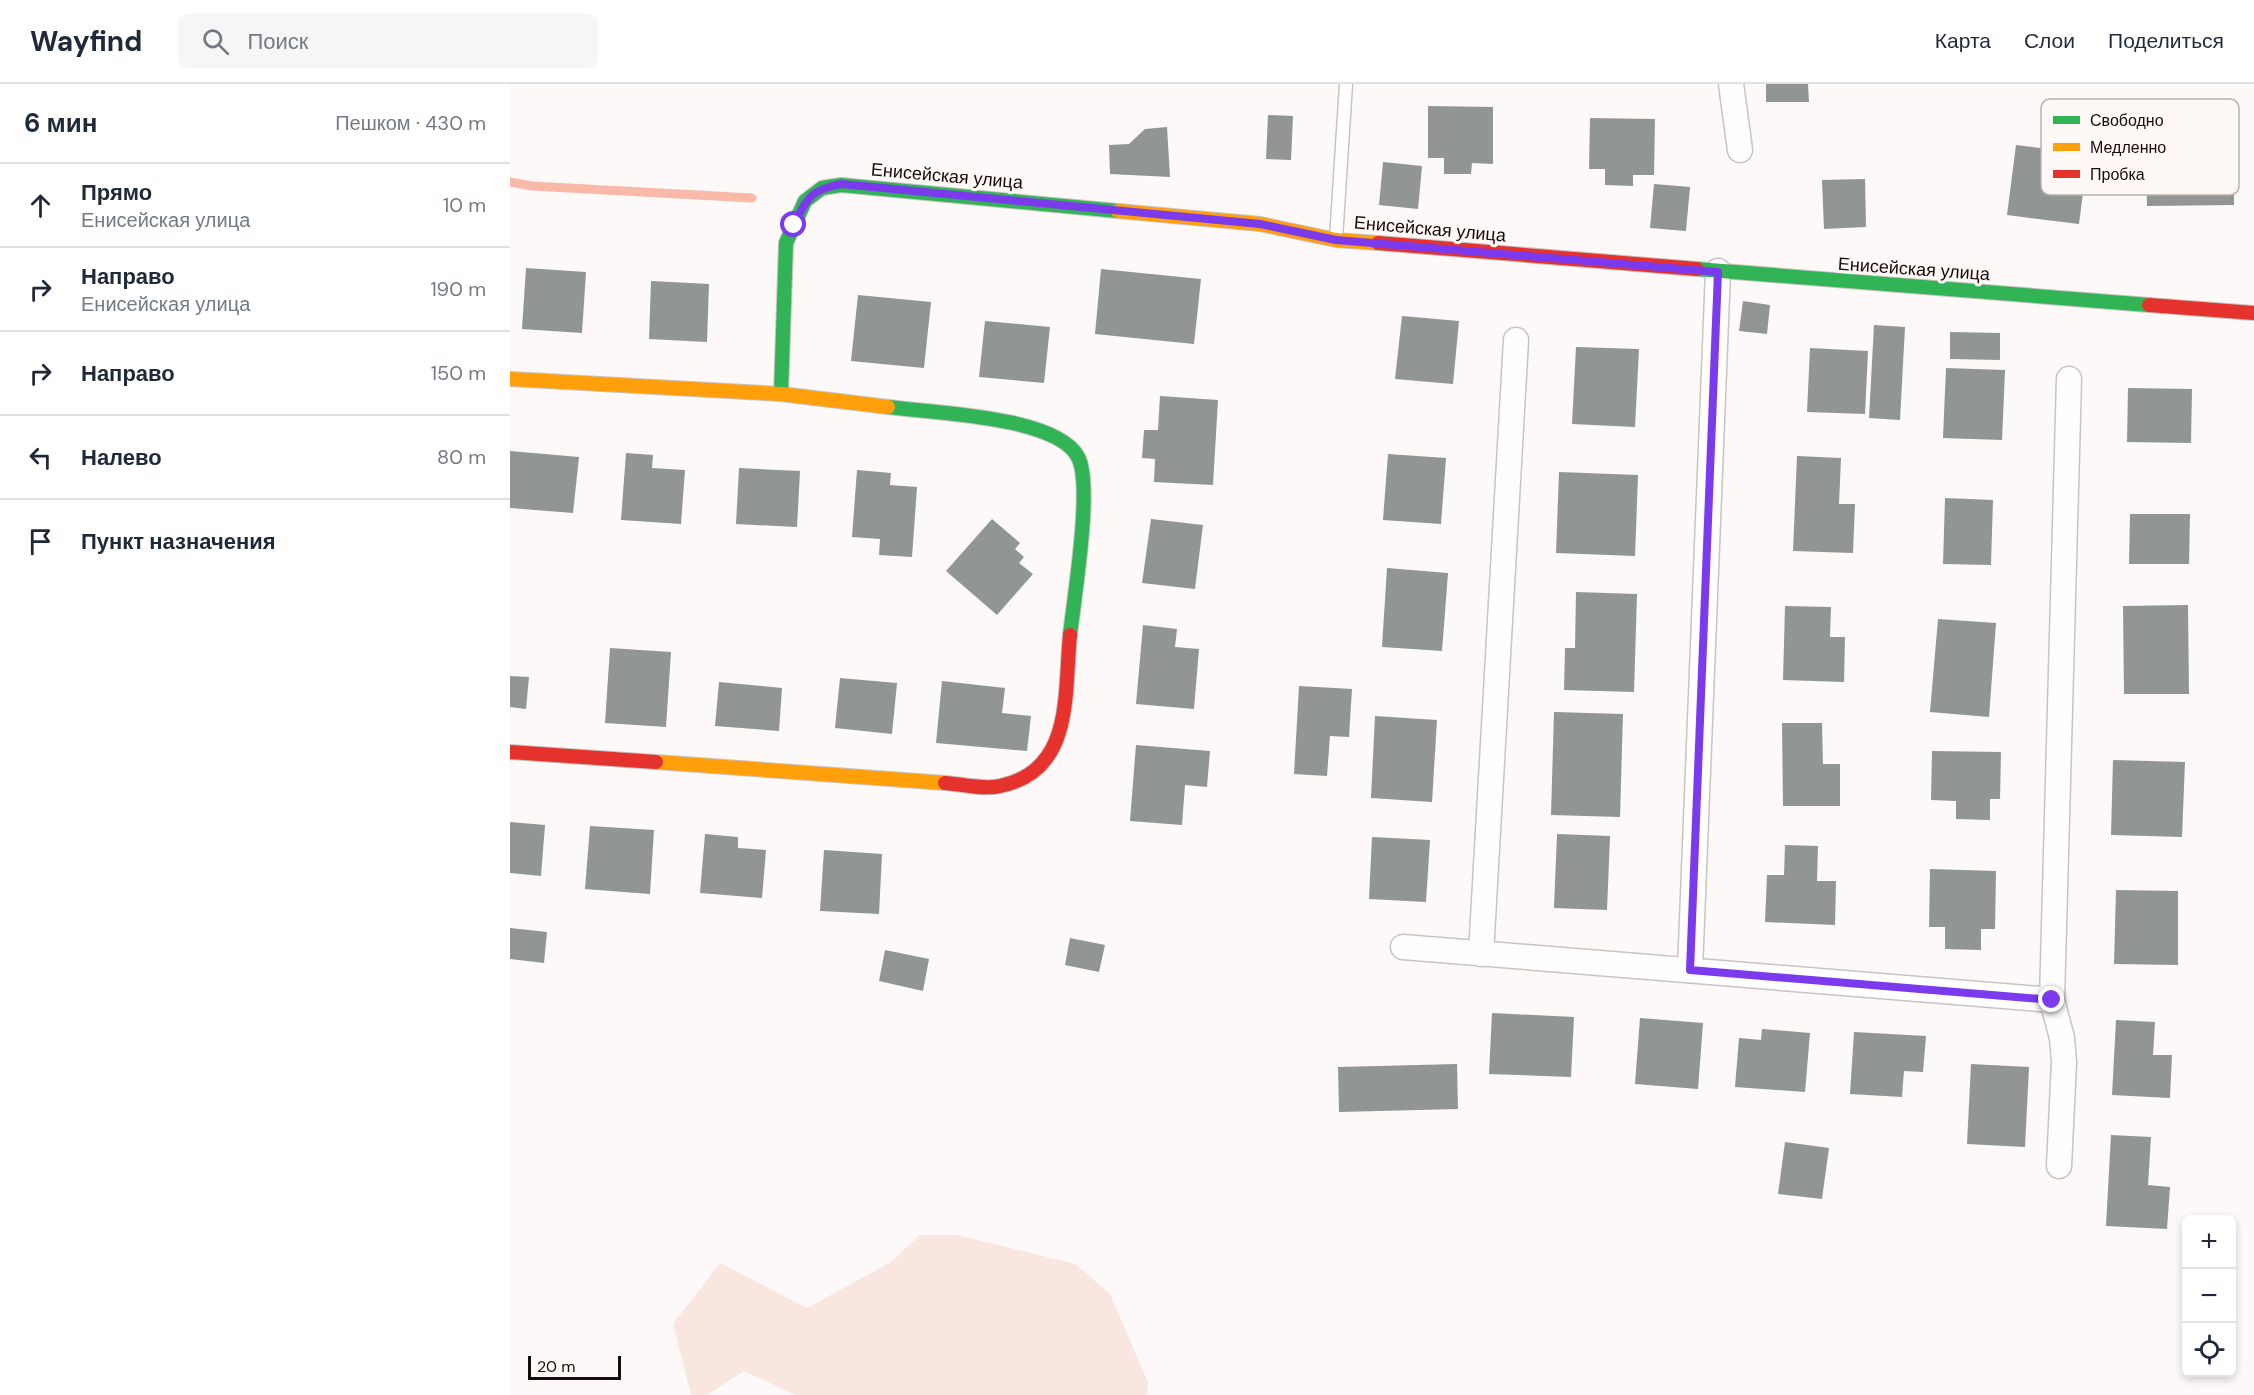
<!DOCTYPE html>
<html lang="ru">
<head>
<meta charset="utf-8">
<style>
	:root { --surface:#fff; --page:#f6f6f7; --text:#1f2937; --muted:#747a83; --line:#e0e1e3 }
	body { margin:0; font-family:"DM Sans",sans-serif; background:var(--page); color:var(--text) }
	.controls { position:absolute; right:18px; bottom:18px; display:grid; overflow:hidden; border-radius:9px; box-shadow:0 3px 9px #0003 }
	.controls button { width:54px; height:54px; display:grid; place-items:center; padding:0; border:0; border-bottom:2px solid var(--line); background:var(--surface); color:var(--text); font:30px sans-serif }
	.scale { position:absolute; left:18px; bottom:15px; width:93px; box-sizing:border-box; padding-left:6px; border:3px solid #160d0a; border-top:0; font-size:16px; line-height:21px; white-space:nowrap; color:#160d0a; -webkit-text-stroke:4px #fef8f6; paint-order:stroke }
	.stop { position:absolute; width:18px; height:18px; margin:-14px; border:4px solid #7c3aed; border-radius:50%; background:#fff }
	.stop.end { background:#7c3aed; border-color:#fff; box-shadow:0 2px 6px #0008 }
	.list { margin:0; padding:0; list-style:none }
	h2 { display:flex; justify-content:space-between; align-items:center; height:78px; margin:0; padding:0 24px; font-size:26px }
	h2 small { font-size:20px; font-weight:400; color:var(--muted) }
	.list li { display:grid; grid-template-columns:39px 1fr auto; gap:18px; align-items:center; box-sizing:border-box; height:84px; padding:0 24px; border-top:2px solid var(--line) }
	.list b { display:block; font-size:22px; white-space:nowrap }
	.list p { margin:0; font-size:20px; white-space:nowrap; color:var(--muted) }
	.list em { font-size:20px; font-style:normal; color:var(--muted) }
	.icon { flex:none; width:33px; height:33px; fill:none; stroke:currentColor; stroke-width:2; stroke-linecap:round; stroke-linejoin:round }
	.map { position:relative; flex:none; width:1744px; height:1311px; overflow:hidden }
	header { display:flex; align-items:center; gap:36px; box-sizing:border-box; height:84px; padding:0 30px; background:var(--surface); border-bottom:2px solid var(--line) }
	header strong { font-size:28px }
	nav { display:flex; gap:33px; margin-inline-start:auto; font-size:21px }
	.search { width:420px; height:54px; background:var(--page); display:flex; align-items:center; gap:15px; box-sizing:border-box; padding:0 21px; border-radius:9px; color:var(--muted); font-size:22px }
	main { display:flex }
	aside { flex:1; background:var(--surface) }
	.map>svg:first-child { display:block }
</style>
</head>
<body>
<header>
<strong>Wayfind</strong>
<div class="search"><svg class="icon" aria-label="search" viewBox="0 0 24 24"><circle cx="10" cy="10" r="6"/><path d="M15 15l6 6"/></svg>Поиск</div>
<nav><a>Карта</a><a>Слои</a><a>Поделиться</a></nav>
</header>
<main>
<aside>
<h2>6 мин<small>Пешком · 430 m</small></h2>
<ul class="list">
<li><svg class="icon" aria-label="ahead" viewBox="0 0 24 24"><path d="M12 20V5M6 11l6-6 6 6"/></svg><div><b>Прямо</b><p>Енисейская улица</p></div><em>10 m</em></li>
<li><svg class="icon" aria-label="right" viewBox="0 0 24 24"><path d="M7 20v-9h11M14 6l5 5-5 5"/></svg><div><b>Направо</b><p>Енисейская улица</p></div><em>190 m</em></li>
<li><svg class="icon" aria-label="right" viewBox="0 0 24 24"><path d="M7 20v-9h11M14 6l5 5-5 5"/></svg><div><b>Направо</b></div><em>150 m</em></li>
<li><svg class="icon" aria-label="left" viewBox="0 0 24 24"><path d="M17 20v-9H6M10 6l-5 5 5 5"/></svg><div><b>Налево</b></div><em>80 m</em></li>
<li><svg class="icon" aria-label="arrive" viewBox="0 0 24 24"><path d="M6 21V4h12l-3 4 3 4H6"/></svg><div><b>Пункт назначения</b></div></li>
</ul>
</aside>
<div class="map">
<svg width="1744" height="1311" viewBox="0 0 1744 1311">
	<rect width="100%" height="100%" fill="#fcf9f8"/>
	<polygon fill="#fae6e0" points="410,1151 447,1151 565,1180 600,1210 638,1298 637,1311 286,1311 234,1287 197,1311 181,1311 163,1240 210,1179 297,1224 381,1178"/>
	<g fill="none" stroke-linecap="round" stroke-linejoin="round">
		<polyline stroke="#f8b9a8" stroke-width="9" points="0,98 22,102 242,114"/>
	</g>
	<g fill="#919593">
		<polygon points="1256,0 1298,0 1299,18 1256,18"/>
		<polygon points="918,22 983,23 983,80 962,79 961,90 934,90 934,74 918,74"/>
		<polygon points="758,31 783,32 781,76 756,75"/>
		<polygon points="1080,34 1145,35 1144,91 1123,91 1123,102 1095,101 1095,85 1079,85"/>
		<polygon points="657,43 660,93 600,90 599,61 619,60 635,45"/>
		<polygon points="1506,61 1578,70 1569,140 1497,131"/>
		<polygon points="873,78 912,82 908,125 869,121"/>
		<polygon points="1724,80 1724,121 1637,122 1636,81"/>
		<polygon points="1355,95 1356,143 1314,145 1312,96"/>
		<polygon points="1144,100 1180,103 1176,147 1140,144"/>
		<polygon points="16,184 76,188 72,249 12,245"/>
		<polygon points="591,185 691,195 684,260 585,250"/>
		<polygon points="141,197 199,200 197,258 139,255"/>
		<polygon points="348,211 421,218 414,284 341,277"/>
		<polygon points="1233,217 1260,221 1257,250 1229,247"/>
		<polygon points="892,232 949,237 943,300 885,295"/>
		<polygon points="475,237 540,243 534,299 469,293"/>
		<polygon points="1364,241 1395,243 1390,336 1359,334"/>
		<polygon points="1440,248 1490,249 1490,276 1440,275"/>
		<polygon points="1066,263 1129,265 1125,343 1062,340"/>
		<polygon points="1300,264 1358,267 1355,330 1297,328"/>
		<polygon points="1436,284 1495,286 1492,356 1433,354"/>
		<polygon points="1618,304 1682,305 1681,359 1617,358"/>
		<polygon points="650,312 708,316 703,401 644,398 645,375 632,374 634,346 648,346"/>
		<polygon points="0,367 69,373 63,429 0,424"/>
		<polygon points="116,369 143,371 142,384 175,386 171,440 111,436"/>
		<polygon points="878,370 936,374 931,440 873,436"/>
		<polygon points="1287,372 1331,374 1329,420 1345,420 1343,469 1283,467"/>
		<polygon points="229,384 290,387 287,443 226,440"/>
		<polygon points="347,386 381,389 380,401 407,403 402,473 369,471 370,455 342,453"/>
		<polygon points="1049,388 1128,391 1125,472 1046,469"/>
		<polygon points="1435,414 1483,416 1481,481 1433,480"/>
		<polygon points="1620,430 1680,430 1679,480 1619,480"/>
		<polygon points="482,435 510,459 505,465 514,473 509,479 523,490 487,531 436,487"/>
		<polygon points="641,435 693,441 685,505 632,499"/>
		<polygon points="877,484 938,489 932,567 872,563"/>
		<polygon points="1066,508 1127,510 1124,608 1054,606 1055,564 1065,564"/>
		<polygon points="1678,521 1679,610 1614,610 1613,522"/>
		<polygon points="1275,522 1321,523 1320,553 1335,553 1334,598 1273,596"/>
		<polygon points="1428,535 1486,539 1479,633 1420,628"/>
		<polygon points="633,541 667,545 665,563 689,565 684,625 626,620"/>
		<polygon points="100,564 161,568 156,643 95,639"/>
		<polygon points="0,592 19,593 16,625 0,623"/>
		<polygon points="330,594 387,599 382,650 325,644"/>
		<polygon points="432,597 495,604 492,629 521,632 517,667 426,659"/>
		<polygon points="209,598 272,604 269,647 205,642"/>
		<polygon points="789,602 842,605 839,653 820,652 817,692 784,690"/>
		<polygon points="1044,628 1113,630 1110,733 1041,731"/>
		<polygon points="865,632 927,636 922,718 861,714"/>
		<polygon points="1272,639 1312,639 1313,680 1330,680 1330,722 1273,722"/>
		<polygon points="626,661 700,667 697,703 675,701 672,741 620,737"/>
		<polygon points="1422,667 1491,668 1490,715 1480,715 1480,736 1446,735 1446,717 1421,716"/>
		<polygon points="1603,676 1675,678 1672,753 1601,751"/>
		<polygon points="0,738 35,741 31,792 0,789"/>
		<polygon points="80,742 144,746 140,810 75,805"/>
		<polygon points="195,750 228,753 228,764 256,766 252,814 190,809"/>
		<polygon points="1047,750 1100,752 1097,826 1044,824"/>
		<polygon points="862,753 920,756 916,818 859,815"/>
		<polygon points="1275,761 1308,762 1307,797 1326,797 1325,841 1255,838 1257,791 1274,791"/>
		<polygon points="314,766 372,770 369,830 310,827"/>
		<polygon points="1420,785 1486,787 1485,845 1471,845 1471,866 1435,865 1435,843 1419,843"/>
		<polygon points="1606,806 1668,807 1668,881 1604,880"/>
		<polygon points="0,844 37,848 34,879 0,875"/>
		<polygon points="560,854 595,861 589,888 555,881"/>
		<polygon points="375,866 419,875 413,907 369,897"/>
		<polygon points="982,929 1064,933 1061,993 979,990"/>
		<polygon points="1130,934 1193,939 1188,1005 1125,1000"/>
		<polygon points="1606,936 1645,938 1643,971 1662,971 1660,1014 1602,1011"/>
		<polygon points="1252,945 1300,949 1295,1008 1225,1003 1229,954 1251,956"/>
		<polygon points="1344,948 1416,952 1413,988 1394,987 1392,1013 1340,1010"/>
		<polygon points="947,980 948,1025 829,1028 828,983"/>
		<polygon points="1461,980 1519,983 1515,1063 1457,1060"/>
		<polygon points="1601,1051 1641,1053 1638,1101 1660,1103 1657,1145 1596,1142"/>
		<polygon points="1275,1058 1319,1064 1312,1115 1268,1110"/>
	</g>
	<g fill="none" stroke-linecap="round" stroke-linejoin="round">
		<defs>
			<polyline id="lane" points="826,155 836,0"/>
			<g id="street">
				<polyline points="1221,0 1230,66"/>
				<polyline points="893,863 1542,916"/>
				<polyline points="971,870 1006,256"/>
				<polyline points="1180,886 1208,187"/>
				<polyline points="1549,1082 1554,978 1552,954 1542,916 1559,295"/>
			</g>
			<g id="fast">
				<polyline points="1187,185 1639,221"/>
				<polyline points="271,310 276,159 295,117 312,104 331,101 608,127"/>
				<path d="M378 323C422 329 547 332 568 373 583 401 564 514 560 551"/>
			</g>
			<g id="slow">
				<polyline points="608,127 750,140 826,156 868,159"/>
				<polyline points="0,295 271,310 378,323"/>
				<polyline points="146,678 435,699"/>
			</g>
			<g id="jam">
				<polyline points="868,159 1187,185"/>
				<polyline points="1639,221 1744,229"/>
				<polyline points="0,668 146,678"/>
				<path d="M435 699C452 700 474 706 490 702 564 687 554 610 560 551"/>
			</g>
		</defs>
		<use href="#lane" stroke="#c9c3c1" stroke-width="15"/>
		<use href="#street" stroke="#c9c3c1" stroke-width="27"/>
		<use href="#fast" stroke="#c9c3c1" stroke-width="16"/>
		<use href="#slow" stroke="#c9c3c1" stroke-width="16"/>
		<use href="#jam" stroke="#c9c3c1" stroke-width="16"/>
		<use href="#lane" stroke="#fffefe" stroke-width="12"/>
		<use href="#street" stroke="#fffefe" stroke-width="24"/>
		<use href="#fast" stroke="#30b455" stroke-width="14"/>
		<use href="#slow" stroke="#ff9f0a" stroke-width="14"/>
		<use href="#jam" stroke="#e5322d" stroke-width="14"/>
	</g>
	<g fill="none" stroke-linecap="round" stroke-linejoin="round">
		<path stroke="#7c3aed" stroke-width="8" d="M284 141C297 114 300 106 331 100L750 140 826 156 1208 188 1180 886 1542 916"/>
	</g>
	<g text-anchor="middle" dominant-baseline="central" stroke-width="6" stroke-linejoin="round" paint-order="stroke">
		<g font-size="18" fill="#160d0a" stroke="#fef8f6">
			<text transform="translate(437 92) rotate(5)">Енисейская улица</text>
			<text transform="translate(920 145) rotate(5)">Енисейская улица</text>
			<text transform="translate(1404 185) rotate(4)">Енисейская улица</text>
		</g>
	</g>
	<rect x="1531" y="15" width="198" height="96" rx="9" fill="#fef8f6" stroke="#b8b2af" stroke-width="1.5"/>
	<rect x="1543" y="32" width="27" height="8" fill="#30b455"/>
	<rect x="1543" y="59" width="27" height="8" fill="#ff9f0a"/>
	<rect x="1543" y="86" width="27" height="8" fill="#e5322d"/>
	<g font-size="16" fill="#160d0a">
		<text x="1580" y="42">Свободно</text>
		<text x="1580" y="69">Медленно</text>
		<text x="1580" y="96">Пробка</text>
	</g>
</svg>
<div class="controls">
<button>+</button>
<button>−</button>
<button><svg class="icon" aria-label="locate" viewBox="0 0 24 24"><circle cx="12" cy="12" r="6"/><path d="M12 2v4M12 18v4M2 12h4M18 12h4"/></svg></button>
</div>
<div class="scale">20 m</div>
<div class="stop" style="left:284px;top:141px"></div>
<div class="stop end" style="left:1542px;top:916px"></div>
</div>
</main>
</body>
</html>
